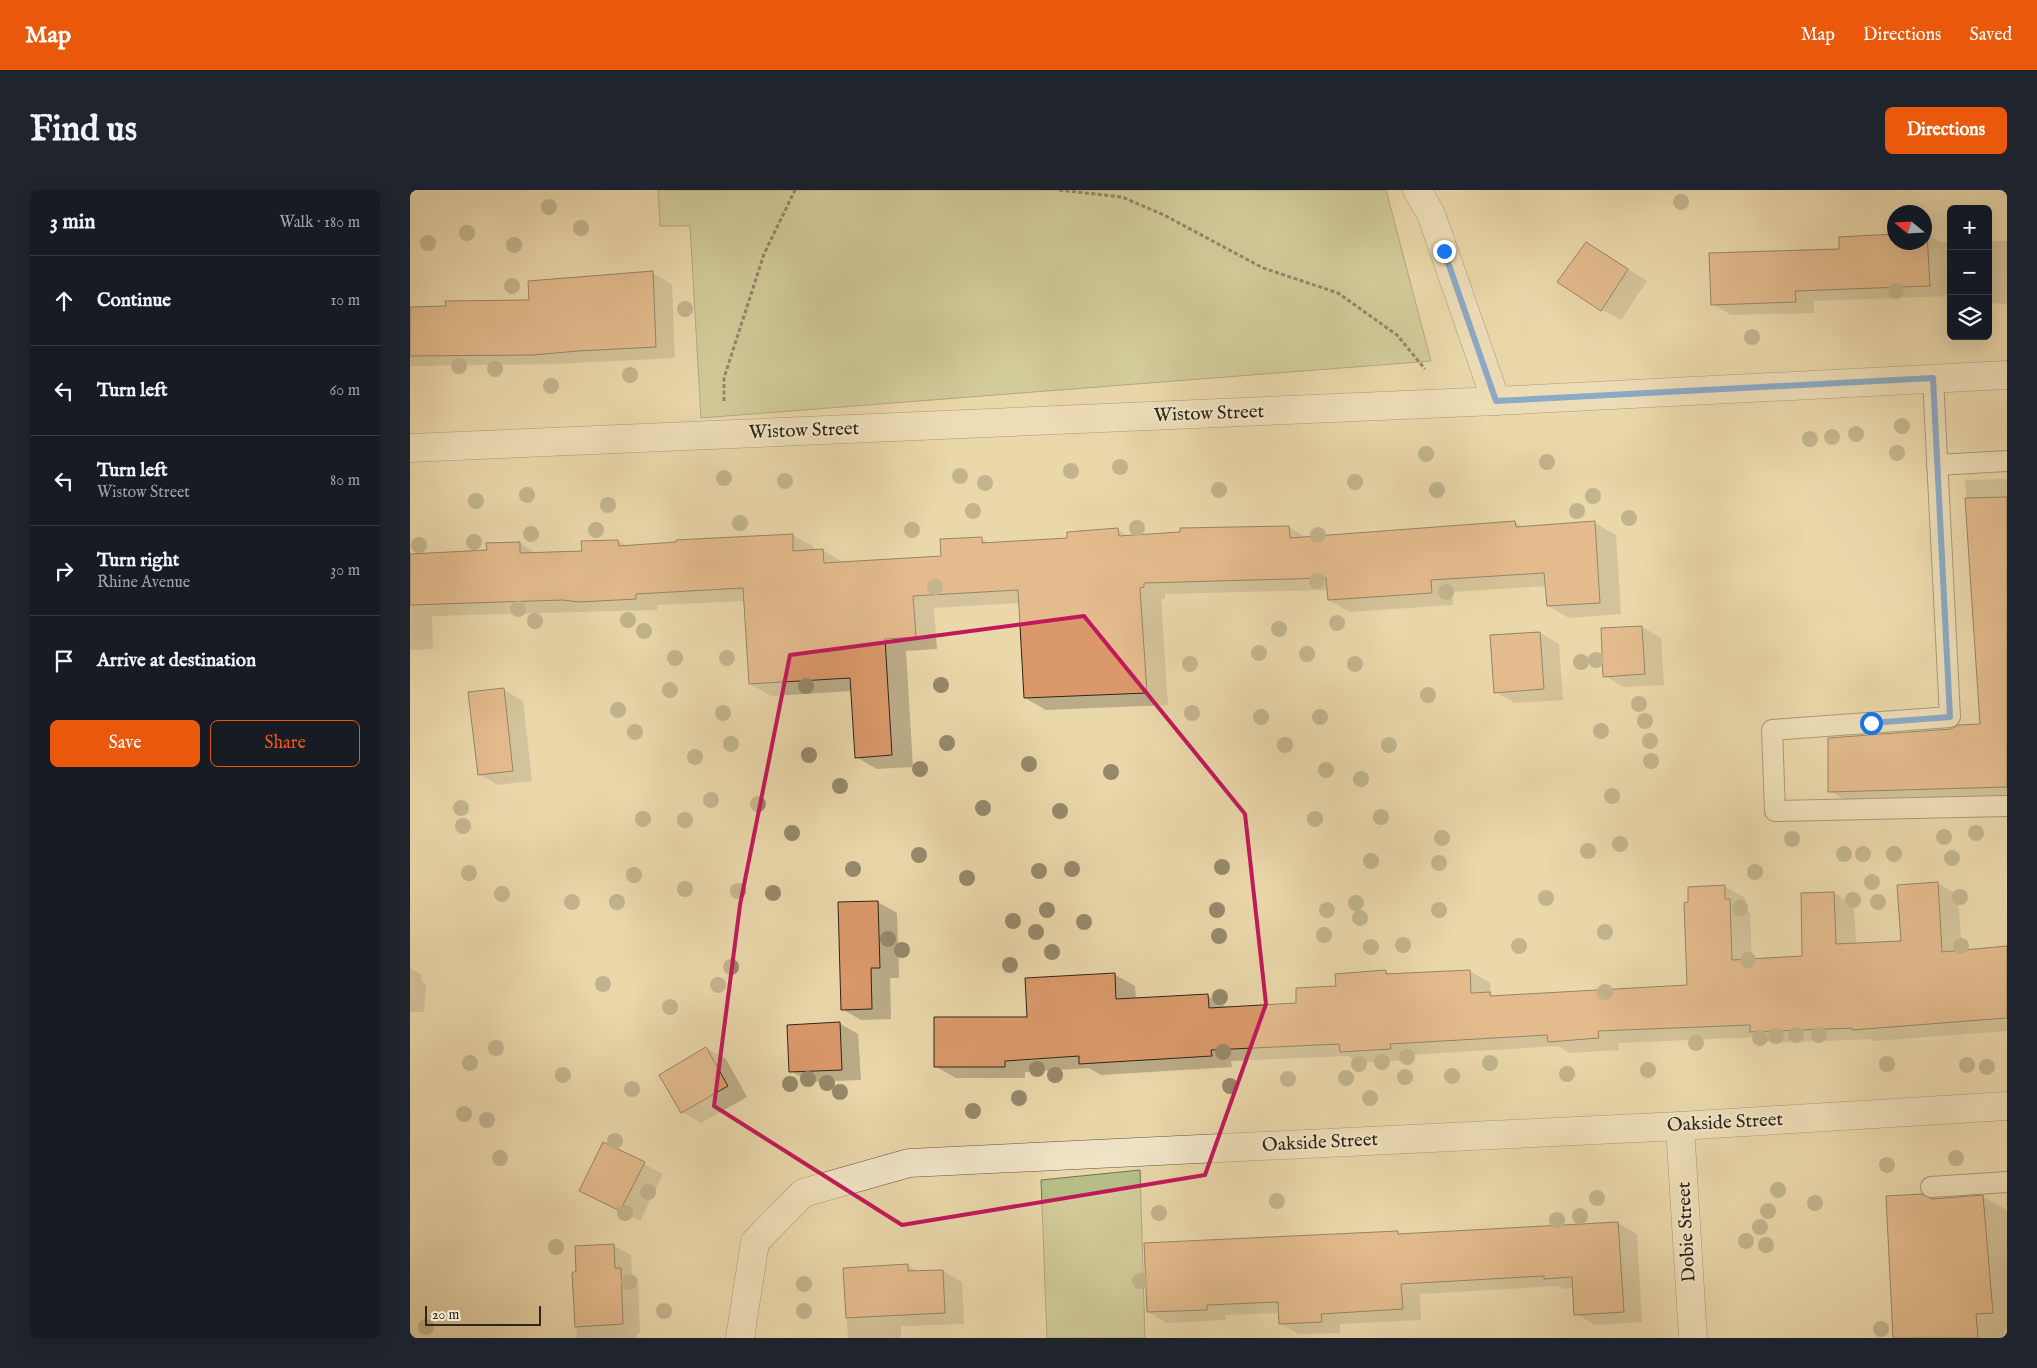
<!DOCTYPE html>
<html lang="en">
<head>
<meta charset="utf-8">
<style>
	:root { --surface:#171b24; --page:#20242c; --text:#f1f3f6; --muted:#9ea1a6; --line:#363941; --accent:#ea580c }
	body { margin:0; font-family:"IM FELL English",serif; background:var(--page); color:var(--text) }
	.controls { position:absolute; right:15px; top:15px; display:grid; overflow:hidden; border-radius:8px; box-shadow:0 5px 20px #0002 }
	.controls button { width:45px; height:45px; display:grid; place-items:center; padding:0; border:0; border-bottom:1px solid var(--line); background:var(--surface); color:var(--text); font:25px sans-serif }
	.compass { position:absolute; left:1477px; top:15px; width:45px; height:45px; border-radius:50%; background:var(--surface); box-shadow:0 5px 20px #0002; rotate:288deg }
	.scale { position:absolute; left:15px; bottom:12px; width:116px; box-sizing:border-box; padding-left:5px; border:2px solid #2f241c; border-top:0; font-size:14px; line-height:18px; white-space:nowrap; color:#2f241c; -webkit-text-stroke:4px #f1e5c8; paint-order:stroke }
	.stop { position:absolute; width:15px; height:15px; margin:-11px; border:4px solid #1a73e8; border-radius:50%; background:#fff }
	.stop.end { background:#1a73e8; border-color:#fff; box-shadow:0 1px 5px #0008 }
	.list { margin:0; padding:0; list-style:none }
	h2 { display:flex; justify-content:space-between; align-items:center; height:65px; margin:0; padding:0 20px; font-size:21px }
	h2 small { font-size:16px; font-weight:400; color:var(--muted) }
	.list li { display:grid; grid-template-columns:32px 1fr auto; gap:15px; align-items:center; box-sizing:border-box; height:90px; padding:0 20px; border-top:1px solid var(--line) }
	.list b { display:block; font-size:19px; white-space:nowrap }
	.list p { margin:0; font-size:16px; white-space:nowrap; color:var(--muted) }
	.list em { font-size:16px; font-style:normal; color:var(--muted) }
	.actions { display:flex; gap:10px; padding:15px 20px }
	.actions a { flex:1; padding:11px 0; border:1px solid var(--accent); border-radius:8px; text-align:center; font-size:18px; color:var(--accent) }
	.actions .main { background:var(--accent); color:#fff }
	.icon { flex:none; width:28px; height:28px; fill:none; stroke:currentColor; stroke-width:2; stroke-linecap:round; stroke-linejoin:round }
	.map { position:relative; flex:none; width:1597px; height:1148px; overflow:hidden; border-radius:8px }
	header { display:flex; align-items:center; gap:30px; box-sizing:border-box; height:70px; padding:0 25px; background:var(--accent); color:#fff }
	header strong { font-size:24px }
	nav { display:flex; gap:28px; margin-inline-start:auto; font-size:18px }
	.intro { display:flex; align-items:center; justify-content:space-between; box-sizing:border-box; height:120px; padding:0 30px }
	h1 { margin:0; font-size:35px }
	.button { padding:12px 22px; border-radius:8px; background:var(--accent); color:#fff; font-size:18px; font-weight:700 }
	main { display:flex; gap:30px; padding:0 30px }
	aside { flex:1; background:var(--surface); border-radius:8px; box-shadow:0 5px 20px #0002 }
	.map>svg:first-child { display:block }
</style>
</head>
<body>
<header>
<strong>Map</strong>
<nav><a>Map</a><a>Directions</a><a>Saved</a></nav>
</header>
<div class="intro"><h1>Find us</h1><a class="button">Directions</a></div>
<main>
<aside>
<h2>3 min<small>Walk · 180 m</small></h2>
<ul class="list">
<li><svg class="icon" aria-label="ahead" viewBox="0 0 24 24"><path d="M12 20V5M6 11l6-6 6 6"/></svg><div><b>Continue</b></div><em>10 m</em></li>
<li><svg class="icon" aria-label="left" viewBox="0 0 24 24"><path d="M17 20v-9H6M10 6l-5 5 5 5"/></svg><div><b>Turn left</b></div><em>60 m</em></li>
<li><svg class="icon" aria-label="left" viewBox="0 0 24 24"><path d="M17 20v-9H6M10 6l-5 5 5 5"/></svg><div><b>Turn left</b><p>Wistow Street</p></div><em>80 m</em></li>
<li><svg class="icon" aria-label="right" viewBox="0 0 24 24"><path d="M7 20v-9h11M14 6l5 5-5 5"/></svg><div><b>Turn right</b><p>Rhine Avenue</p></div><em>30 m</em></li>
<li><svg class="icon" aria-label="arrive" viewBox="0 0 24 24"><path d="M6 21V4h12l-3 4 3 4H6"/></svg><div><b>Arrive at destination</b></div></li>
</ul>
<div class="actions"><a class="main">Save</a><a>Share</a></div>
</aside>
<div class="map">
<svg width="1597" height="1148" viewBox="0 0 1597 1148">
	<rect width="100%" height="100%" fill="#ead7aa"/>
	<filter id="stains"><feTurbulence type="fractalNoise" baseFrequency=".004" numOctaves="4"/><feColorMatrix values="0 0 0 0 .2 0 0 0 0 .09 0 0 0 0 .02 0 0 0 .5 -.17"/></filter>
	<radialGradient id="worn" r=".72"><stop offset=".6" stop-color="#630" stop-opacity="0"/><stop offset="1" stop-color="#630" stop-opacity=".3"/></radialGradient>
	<g fill="#b6be88" stroke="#727152">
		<polygon points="248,0 976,0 1021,171 291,228 280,36 250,36"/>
		<polygon points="730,980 735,1148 637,1148 631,990"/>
	</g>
	<g fill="#0003">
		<polygon points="1517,44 1530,52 1541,52 1541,106 1404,111 1404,123 1321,125 1302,114 1431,60 1430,48 1484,46 1484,52 1514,52"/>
		<polygon points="1578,51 1597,51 1597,114 1578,113"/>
		<polygon points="1195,64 1237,91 1211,130 1192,120"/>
		<polygon points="243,83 262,94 265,168 143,174 0,176 0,119 121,111"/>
		<polygon points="1597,289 1597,618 1455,622 1420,601 1541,540 1571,536 1555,290"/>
		<polygon points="1105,332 1114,338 1185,333 1206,345 1211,424 1159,428 1138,416 1136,396 1042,402 1043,415 940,422 919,410 918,400 755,404 755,409 751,409 758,515 636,520 615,508 610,413 524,418 527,459 496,461 503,577 467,579 446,567 442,501 361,506 340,494 335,411 247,415 247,420 22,426 23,459 0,460 0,364 78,361 109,353 128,364 173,362 208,351 218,357 383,345 404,357 404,361 413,360 434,373 532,367 571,348 581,354 659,349 708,340 720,347 879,337 897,348"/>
		<polygon points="1232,437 1251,448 1254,495 1214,497 1195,486"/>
		<polygon points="1130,443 1149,454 1153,510 1105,513 1085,502 1082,446"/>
		<polygon points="94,500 113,511 122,591 88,595 69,584"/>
		<polygon points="1527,693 1548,705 1552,761 1597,762 1597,841 1464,851 1461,849 1362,853 1350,847 1208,853 1209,860 1160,863 1148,856 1081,860 1000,865 1001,870 952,873 938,866 821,871 822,877 691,885 679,878 615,882 615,888 546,888 525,876 704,784 725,796 726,809 798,806 818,818 887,815 927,797 976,782 982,785 1060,781 1080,793 1081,804 1085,807 1278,796 1314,696 1335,708 1336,720 1340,722 1342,770 1394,768 1424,703 1444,715 1446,754 1492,752"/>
		<polygon points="468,712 487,723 489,788 480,788 481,829 451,830 432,819"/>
		<polygon points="0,778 11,784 12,791 16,794 14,822 0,822"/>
		<polygon points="429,833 448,844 451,890 400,892 381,881"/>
		<polygon points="296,858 316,869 337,907 291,933 272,922 251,886"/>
		<polygon points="194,953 253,984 230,1031 171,1000"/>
		<polygon points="1477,1007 1522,1010 1573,1007 1597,1020 1597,1140 1594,1140 1594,1148 1484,1148"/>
		<polygon points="1208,1033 1227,1044 1232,1132 1185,1135 1166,1124 1164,1098 1154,1099 1149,1096 1010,1104 1011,1130 930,1134 930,1143 889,1144 870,1133 870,1123 815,1125 816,1130 757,1133 738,1122 988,1043 992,1045"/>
		<polygon points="203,1055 221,1065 222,1086 228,1089 230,1143 227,1144 227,1148 167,1148 163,1084"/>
		<polygon points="498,1075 509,1082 533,1081 552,1092 554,1134 491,1136 491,1148 438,1148 434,1079"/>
	</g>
	<g fill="#db996b" stroke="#2f241c">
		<polygon points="1514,43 1517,43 1520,96 1385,101 1386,112 1301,115 1299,63 1429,59 1429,47 1484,44 1484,52 1514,52"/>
		<polygon points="1176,52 1218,79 1191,121 1147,92"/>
		<polygon points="243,81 246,157 168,161 123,165 0,166 0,117 36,116 35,111 119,110 118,91"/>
		<polygon points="1597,307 1597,597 1418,602 1418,548 1541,539 1548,535 1570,534 1555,308"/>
		<polygon points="1105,331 1106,337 1185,331 1190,413 1137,416 1134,383 1021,390 1022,403 918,410 916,388 734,393 734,397 730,398 737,503 614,508 608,400 503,406 506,447 475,449 482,565 445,568 440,488 339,494 333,398 226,404 226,409 169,412 153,410 0,415 0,364 77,360 76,353 110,352 110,363 172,361 171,351 208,350 209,356 266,352 266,350 383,344 383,361 413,359 414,373 531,366 530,349 572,347 572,353 657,348 657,342 708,338 709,346 770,342 770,338 879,336 880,348"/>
		<polygon points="1232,436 1235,484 1193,487 1191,438"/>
		<polygon points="1130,442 1134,499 1084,503 1080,445"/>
		<polygon points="94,498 103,581 68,585 58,502"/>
		<polygon points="1528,692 1532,762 1597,756 1597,828 1442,840 1442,838 1340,842 1340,835 1188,841 1189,848 1138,852 1137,845 980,854 981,859 930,862 929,854 801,860 802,866 669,874 669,866 595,871 595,877 524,877 524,827 617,827 615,788 705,783 706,809 798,804 799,818 886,813 886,798 926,796 925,784 976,780 976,784 1060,780 1061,803 1080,802 1080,806 1277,795 1274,713 1278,712 1278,697 1315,695 1315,709 1320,709 1322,770 1392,766 1391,703 1424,702 1426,754 1491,751 1487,695"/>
		<polygon points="468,711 470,778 461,778 462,819 431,820 428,712"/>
		<polygon points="430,832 432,880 379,882 377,835"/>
		<polygon points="296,857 318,896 271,923 249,885"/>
		<polygon points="193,952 235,972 210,1021 169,1001"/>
		<polygon points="1512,1004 1522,1009 1573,1005 1583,1123 1566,1124 1568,1148 1483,1148 1476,1006"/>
		<polygon points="1208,1032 1214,1122 1164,1125 1162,1087 1134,1089 1134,1086 991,1094 993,1119 911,1124 912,1132 869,1134 868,1112 797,1115 797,1120 737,1122 734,1053 988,1041 988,1044"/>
		<polygon points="204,1054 205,1078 211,1078 213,1134 165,1137 162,1083 166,1081 165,1056"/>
		<polygon points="498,1074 498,1081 533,1080 535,1123 436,1128 433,1078"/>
	</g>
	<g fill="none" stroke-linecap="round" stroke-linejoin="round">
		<defs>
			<g id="service">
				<polyline points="1523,188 1540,527 1362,540 1365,621 1597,616"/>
				<polyline points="1527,275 1597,271"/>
				<polyline points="1521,997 1597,992"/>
			</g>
			<g id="minor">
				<polyline points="1007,0 1021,24 1086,211"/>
				<polyline points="0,258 1086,211 1597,185"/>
				<polyline points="1270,936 1283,1148"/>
				<polyline points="330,1148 345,1052 393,1003 499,973 1270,936 1597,916"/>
			</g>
		</defs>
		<use href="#service" stroke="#5e5140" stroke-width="22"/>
		<use href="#minor" stroke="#5e5140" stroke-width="29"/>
		<g stroke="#2f241c" stroke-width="3" stroke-dasharray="4 2.5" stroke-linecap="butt">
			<polyline points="649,0 712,7 754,25 853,78 928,103 987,145 1015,179"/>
			<polyline points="314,211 314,188 354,64 385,0"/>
		</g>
		<use href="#service" stroke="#f1e5c8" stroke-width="20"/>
		<use href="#minor" stroke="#f1e5c8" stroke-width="28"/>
	</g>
	<g fill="#96896b">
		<circle cx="1271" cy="12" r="8"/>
		<circle cx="139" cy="17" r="8"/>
		<circle cx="171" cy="38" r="8"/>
		<circle cx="57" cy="43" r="8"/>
		<circle cx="18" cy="53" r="8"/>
		<circle cx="104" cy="55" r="8"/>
		<circle cx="102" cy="96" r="8"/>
		<circle cx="1486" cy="101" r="8"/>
		<circle cx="275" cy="119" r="8"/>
		<circle cx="1342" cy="147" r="8"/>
		<circle cx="49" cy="176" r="8"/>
		<circle cx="85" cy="179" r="8"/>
		<circle cx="220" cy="185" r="8"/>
		<circle cx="141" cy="196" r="8"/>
		<circle cx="1492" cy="236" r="8"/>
		<circle cx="1446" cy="244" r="8"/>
		<circle cx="1422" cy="247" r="8"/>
		<circle cx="1400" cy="249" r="8"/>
		<circle cx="1487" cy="263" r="8"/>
		<circle cx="1016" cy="264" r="8"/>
		<circle cx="1137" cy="272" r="8"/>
		<circle cx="710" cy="277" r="8"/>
		<circle cx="661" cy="281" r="8"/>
		<circle cx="550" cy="286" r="8"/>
		<circle cx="314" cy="288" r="8"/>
		<circle cx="375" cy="291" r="8"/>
		<circle cx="945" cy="292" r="8"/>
		<circle cx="575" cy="293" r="8"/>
		<circle cx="809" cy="300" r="8"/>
		<circle cx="1027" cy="300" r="8"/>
		<circle cx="117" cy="305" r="8"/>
		<circle cx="1183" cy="306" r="8"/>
		<circle cx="66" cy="311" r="8"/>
		<circle cx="198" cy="315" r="8"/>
		<circle cx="563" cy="321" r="8"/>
		<circle cx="1167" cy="321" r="8"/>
		<circle cx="1219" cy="328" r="8"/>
		<circle cx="330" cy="333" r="8"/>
		<circle cx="727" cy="338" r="8"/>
		<circle cx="186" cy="340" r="8"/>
		<circle cx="502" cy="340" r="8"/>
		<circle cx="121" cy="344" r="8"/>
		<circle cx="908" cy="345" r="8"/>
		<circle cx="64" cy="352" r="8"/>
		<circle cx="9" cy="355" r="8"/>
		<circle cx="907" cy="391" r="8"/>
		<circle cx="525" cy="397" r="8"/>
		<circle cx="1036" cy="402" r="8"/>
		<circle cx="108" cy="419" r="8"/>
		<circle cx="218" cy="430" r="8"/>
		<circle cx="125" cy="431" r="8"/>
		<circle cx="927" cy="433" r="8"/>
		<circle cx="869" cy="439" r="8"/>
		<circle cx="234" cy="441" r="8"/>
		<circle cx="849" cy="463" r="8"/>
		<circle cx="897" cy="464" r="8"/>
		<circle cx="265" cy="468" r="8"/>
		<circle cx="317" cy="468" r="8"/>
		<circle cx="1186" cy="470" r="8"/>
		<circle cx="1171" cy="472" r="8"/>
		<circle cx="780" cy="474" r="8"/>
		<circle cx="945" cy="474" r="8"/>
		<circle cx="531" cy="495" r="8"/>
		<circle cx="396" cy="496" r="8"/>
		<circle cx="260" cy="500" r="8"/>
		<circle cx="1018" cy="505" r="8"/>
		<circle cx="1229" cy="514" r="8"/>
		<circle cx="208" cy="520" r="8"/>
		<circle cx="313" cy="523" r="8"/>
		<circle cx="782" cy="523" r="8"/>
		<circle cx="851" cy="527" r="8"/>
		<circle cx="910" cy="527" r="8"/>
		<circle cx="1235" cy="531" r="8"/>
		<circle cx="1191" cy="541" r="8"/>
		<circle cx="225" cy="542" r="8"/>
		<circle cx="1240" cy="551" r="8"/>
		<circle cx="537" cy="553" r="8"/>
		<circle cx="321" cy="554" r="8"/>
		<circle cx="875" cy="555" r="8"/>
		<circle cx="979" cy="555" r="8"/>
		<circle cx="399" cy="565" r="8"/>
		<circle cx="285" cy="567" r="8"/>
		<circle cx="1241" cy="571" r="8"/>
		<circle cx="619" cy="574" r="8"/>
		<circle cx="510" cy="579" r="8"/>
		<circle cx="916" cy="580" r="8"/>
		<circle cx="701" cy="582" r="8"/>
		<circle cx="951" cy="589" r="8"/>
		<circle cx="430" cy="596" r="8"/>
		<circle cx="1202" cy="606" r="8"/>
		<circle cx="301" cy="610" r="8"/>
		<circle cx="348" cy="614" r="8"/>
		<circle cx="51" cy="618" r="8"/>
		<circle cx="573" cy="618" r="8"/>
		<circle cx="650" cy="621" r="8"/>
		<circle cx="971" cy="627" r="8"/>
		<circle cx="233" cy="629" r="8"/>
		<circle cx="905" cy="629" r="8"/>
		<circle cx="275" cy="630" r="8"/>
		<circle cx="53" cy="636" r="8"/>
		<circle cx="382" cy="643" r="8"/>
		<circle cx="1566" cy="643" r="8"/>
		<circle cx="1534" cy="647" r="8"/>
		<circle cx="1032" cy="648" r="8"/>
		<circle cx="1382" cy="649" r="8"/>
		<circle cx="1210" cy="654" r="8"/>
		<circle cx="1178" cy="661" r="8"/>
		<circle cx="1434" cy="664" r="8"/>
		<circle cx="1453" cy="664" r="8"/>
		<circle cx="1484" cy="664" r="8"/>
		<circle cx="509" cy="665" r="8"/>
		<circle cx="1542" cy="668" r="8"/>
		<circle cx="961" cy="671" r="8"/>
		<circle cx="1029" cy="673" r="8"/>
		<circle cx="812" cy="677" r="8"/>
		<circle cx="443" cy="679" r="8"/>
		<circle cx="662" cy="679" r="8"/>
		<circle cx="629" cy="681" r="8"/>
		<circle cx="1345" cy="682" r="8"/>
		<circle cx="59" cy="683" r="8"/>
		<circle cx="224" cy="685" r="8"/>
		<circle cx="557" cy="688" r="8"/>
		<circle cx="1462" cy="692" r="8"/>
		<circle cx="275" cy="699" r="8"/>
		<circle cx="328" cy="701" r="8"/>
		<circle cx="363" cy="703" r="8"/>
		<circle cx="92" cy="704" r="8"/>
		<circle cx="1550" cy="707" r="8"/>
		<circle cx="1136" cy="708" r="8"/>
		<circle cx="1443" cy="710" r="8"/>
		<circle cx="162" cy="712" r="8"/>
		<circle cx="207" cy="712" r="8"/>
		<circle cx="1468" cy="712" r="8"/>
		<circle cx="946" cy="713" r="8"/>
		<circle cx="1330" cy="718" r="8"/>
		<circle cx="637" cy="720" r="8"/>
		<circle cx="807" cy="720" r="8"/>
		<circle cx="917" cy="720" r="8"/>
		<circle cx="1029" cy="720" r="8"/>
		<circle cx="950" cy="728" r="8"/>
		<circle cx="603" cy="731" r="8"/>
		<circle cx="674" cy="732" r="8"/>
		<circle cx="626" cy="742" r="8"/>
		<circle cx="1195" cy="742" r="8"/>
		<circle cx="914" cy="745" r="8"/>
		<circle cx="809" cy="746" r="8"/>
		<circle cx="478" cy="749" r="8"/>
		<circle cx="993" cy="755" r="8"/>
		<circle cx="1109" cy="756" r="8"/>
		<circle cx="1551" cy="756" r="8"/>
		<circle cx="961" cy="757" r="8"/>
		<circle cx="492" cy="760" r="8"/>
		<circle cx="642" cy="762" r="8"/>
		<circle cx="1338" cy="770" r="8"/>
		<circle cx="600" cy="775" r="8"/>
		<circle cx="321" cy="777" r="8"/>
		<circle cx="193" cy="794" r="8"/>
		<circle cx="308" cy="795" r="8"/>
		<circle cx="1195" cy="802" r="8"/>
		<circle cx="810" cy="807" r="8"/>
		<circle cx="260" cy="817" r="8"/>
		<circle cx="1386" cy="845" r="8"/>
		<circle cx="1409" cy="845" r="8"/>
		<circle cx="1366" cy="846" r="8"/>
		<circle cx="1350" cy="848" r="8"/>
		<circle cx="1286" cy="853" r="8"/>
		<circle cx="86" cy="858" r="8"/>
		<circle cx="813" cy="862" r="8"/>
		<circle cx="997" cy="867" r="8"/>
		<circle cx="972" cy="872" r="8"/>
		<circle cx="60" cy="873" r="8"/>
		<circle cx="1080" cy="873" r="8"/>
		<circle cx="949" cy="874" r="8"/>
		<circle cx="1477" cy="874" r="8"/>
		<circle cx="1557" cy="875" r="8"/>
		<circle cx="1577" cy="877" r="8"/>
		<circle cx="627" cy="879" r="8"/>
		<circle cx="1238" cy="880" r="8"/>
		<circle cx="1157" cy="884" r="8"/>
		<circle cx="153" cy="885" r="8"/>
		<circle cx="645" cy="885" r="8"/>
		<circle cx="1042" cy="886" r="8"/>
		<circle cx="995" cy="887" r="8"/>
		<circle cx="936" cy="888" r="8"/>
		<circle cx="398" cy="889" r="8"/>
		<circle cx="878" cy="889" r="8"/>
		<circle cx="417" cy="893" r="8"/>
		<circle cx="380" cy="894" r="8"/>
		<circle cx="820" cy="896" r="8"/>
		<circle cx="222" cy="899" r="8"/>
		<circle cx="430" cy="902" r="8"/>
		<circle cx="609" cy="908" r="8"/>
		<circle cx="960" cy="908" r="8"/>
		<circle cx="563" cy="921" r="8"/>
		<circle cx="54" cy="924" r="8"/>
		<circle cx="77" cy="930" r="8"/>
		<circle cx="205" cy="951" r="8"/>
		<circle cx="90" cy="968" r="8"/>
		<circle cx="1546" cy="968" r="8"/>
		<circle cx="1477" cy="975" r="8"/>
		<circle cx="1368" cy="1000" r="8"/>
		<circle cx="238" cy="1002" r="8"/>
		<circle cx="1187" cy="1008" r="8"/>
		<circle cx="867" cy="1011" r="8"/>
		<circle cx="1405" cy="1013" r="8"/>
		<circle cx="1358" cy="1021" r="8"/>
		<circle cx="215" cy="1023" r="8"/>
		<circle cx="749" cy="1023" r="8"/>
		<circle cx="1170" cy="1026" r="8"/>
		<circle cx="1147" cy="1030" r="8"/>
		<circle cx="1350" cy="1037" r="8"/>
		<circle cx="1336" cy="1051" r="8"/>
		<circle cx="1356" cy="1055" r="8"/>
		<circle cx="146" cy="1057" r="8"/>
		<circle cx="730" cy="1091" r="8"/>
		<circle cx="219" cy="1092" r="8"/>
		<circle cx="394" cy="1094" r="8"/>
		<circle cx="254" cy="1121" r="8"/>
		<circle cx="394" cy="1121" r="8"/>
		<circle cx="16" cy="1137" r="8"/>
		<circle cx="1471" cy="1139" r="8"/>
	</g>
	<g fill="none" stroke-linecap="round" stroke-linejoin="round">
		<polyline stroke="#1a73e8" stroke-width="6" points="1034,61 1086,211 1523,188 1540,527 1461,533"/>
	</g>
	<path d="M0 0H1597V1148H0ZM674 426 835 624 856 814 795 985 492 1035 304 916 330 715 380 465Z" fill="#ead7aa" fill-opacity=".55" fill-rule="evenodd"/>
	<path fill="none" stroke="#c2185b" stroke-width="4" stroke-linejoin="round" d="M674 426 835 624 856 814 795 985 492 1035 304 916 330 715 380 465Z"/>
	<g text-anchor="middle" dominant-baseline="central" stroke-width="4" stroke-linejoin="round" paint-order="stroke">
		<g font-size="19" fill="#2f241c" stroke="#f1e5c8">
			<text transform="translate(799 224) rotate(-2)">Wistow Street</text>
			<text transform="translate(394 241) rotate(-2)">Wistow Street</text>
			<text transform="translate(1315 933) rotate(-3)">Oakside Street</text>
			<text transform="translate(910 953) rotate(-3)">Oakside Street</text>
			<text transform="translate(1277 1042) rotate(-93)">Dobie Street</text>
		</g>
	</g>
	<rect width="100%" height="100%" filter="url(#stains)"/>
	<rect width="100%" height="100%" fill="url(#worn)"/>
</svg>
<div class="controls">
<button>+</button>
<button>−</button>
<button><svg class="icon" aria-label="layers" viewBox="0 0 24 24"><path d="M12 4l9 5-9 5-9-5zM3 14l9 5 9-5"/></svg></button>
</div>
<svg class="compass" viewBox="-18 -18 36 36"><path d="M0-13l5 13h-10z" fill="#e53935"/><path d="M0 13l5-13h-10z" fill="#9ea1a6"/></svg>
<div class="scale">20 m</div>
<div class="stop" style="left:1461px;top:533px"></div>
<div class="stop end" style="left:1034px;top:61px"></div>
</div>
</main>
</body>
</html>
